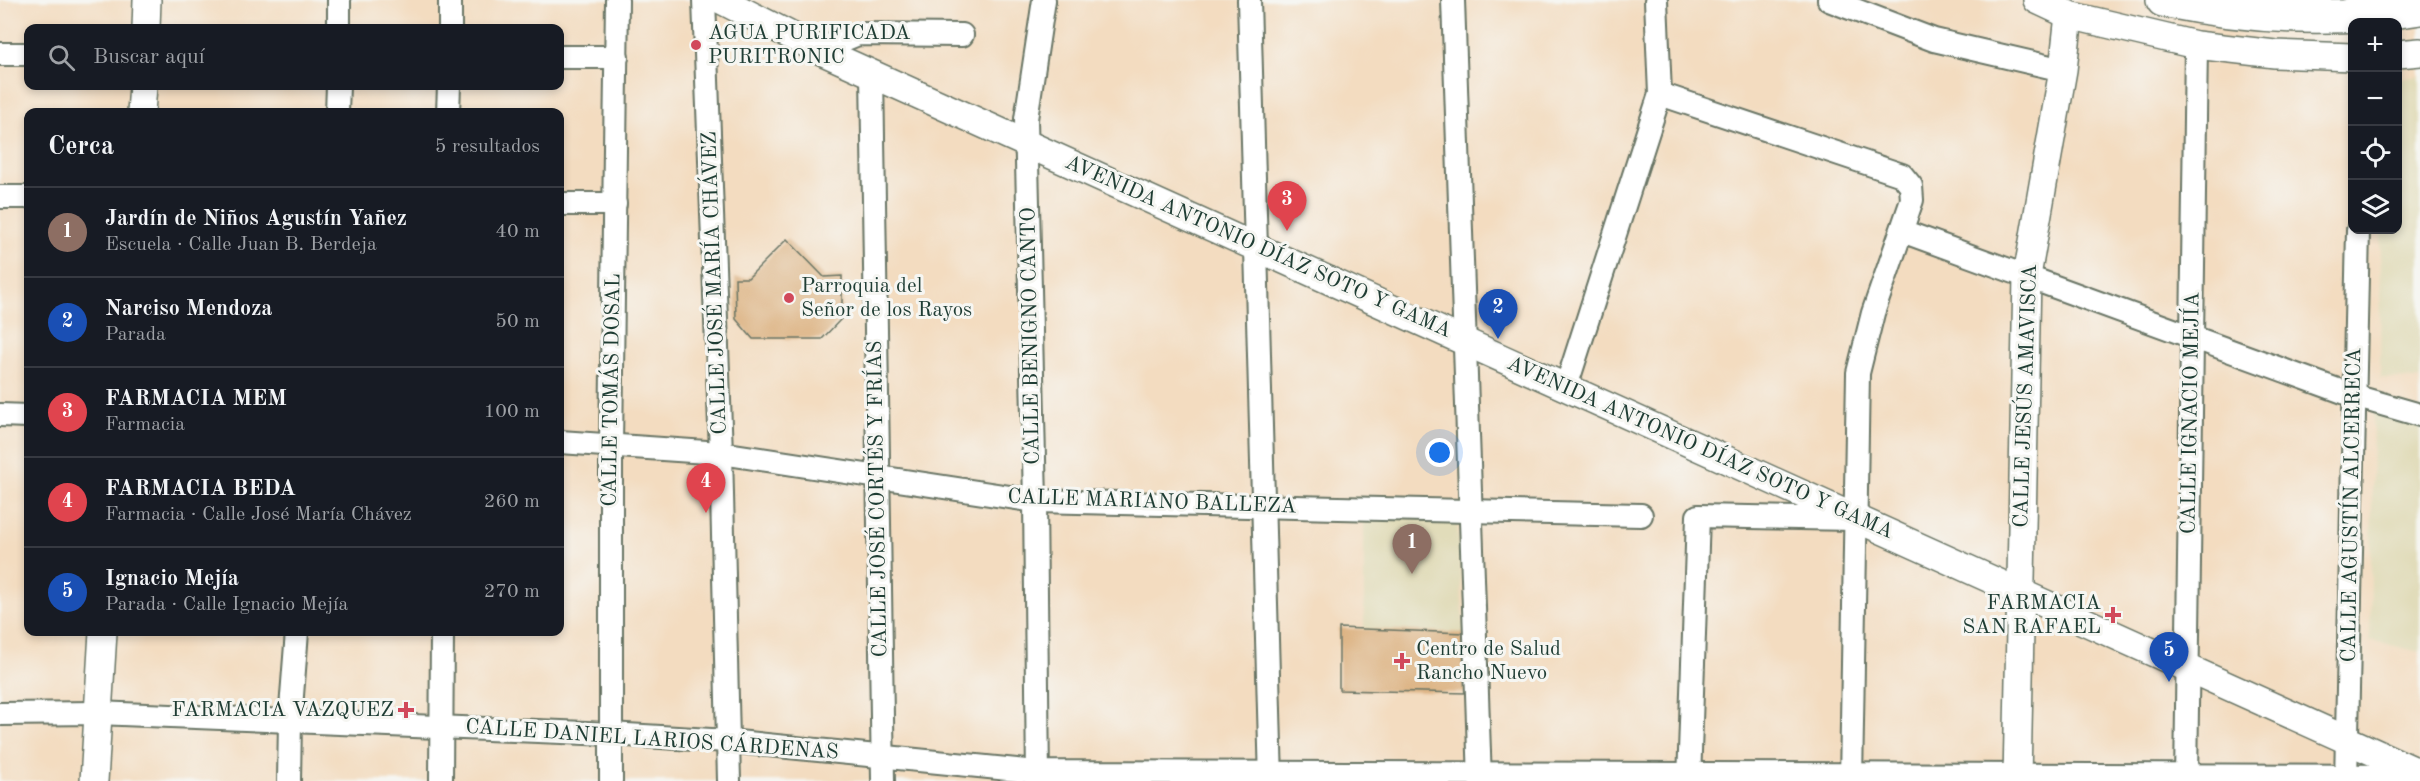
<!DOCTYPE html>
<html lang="es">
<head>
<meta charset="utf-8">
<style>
	:root { --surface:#171b24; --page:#242831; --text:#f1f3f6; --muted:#9ea1a6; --line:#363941; --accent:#b45309 }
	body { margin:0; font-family:"Old Standard TT",serif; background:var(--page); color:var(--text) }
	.controls { position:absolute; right:18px; top:18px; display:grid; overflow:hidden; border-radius:12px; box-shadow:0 3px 9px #0003 }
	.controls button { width:54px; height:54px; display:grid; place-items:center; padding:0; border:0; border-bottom:2px solid var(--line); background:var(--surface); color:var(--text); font:30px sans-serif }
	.you { position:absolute; left:1440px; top:453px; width:21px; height:21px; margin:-15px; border:4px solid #fff; border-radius:50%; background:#1a73e8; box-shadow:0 0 0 9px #1a73e833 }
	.badge { display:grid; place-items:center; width:39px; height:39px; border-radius:50%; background:var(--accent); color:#fff; font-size:20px; font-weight:700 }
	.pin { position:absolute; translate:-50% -50px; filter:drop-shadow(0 2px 3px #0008) }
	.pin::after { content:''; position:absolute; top:32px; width:21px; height:18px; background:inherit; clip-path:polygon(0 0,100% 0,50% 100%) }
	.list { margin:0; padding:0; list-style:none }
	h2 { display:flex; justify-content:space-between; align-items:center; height:78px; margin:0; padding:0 24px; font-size:26px }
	h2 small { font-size:20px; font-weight:400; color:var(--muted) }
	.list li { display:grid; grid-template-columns:39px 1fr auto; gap:18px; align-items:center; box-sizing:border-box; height:90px; padding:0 24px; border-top:2px solid var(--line) }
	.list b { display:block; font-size:22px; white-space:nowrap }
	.list p { margin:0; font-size:20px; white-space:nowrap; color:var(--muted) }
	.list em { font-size:20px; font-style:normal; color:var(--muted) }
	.icon { flex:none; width:33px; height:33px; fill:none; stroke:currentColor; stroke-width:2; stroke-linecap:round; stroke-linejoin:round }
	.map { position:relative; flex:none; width:2420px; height:781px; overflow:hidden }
	.search { position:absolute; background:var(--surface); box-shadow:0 3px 9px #0003; left:24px; top:24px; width:540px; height:66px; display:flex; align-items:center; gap:15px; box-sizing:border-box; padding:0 21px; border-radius:12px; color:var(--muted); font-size:22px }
	.panel { position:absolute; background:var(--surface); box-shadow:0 3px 9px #0003; left:24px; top:108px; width:540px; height:528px; border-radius:12px }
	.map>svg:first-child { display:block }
</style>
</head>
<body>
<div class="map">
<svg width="2420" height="781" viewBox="0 0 2420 781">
	<rect width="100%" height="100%" fill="#f6f6f2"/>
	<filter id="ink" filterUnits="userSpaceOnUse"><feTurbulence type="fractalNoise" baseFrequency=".0167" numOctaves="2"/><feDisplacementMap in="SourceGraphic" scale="12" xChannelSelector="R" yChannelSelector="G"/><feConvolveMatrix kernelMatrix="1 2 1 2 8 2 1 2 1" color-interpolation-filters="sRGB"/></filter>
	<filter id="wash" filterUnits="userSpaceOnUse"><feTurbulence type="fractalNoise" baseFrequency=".008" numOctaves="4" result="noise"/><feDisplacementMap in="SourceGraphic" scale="24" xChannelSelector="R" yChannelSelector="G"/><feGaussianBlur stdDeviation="1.35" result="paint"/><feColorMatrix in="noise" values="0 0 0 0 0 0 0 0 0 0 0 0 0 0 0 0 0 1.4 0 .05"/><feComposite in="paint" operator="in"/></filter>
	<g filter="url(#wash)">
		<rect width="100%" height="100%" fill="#f3dcc0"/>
		<g fill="#e1dcba">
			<polygon points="2420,76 2420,379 2380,378 2381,230 2398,230 2398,79"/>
			<polygon points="2373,411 2420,424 2420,652 2370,640"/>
			<polygon points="1364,515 1457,518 1464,633 1364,629"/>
		</g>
		<g id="blocks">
			<g fill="#ddb484">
				<polygon points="787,239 824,277 842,276 842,318 822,339 753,339 736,319 735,278 748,278"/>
				<polygon points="1339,628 1464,633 1466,693 1339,690"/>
			</g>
		</g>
	</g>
	<g filter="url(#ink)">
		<use href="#blocks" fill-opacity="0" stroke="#697565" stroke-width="1.5"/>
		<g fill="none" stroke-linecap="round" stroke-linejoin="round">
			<defs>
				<g id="minor">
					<polyline points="704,0 721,453 729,781"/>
					<polyline points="1249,0 1271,781"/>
					<polyline points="1453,0 1480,781"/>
					<polyline points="1829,0 1934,40 2063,70"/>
					<polyline points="339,28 339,0"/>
					<polyline points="450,28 450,0"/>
					<polyline points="819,50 858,34 962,35"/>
					<polyline points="0,54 28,54"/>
					<polyline points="560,57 617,57"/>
					<polyline points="872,73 883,781"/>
					<polyline points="1660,94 1902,175 1911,186 1912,200 1873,313 1858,373 1851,781"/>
					<polyline points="337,112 338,86"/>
					<polyline points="448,112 449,86"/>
					<polyline points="0,197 28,197"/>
					<polyline points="560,204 615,204"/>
					<polyline points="1902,231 2354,396 2420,415"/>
					<polyline points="1566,387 1660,94 1656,0"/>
					<polyline points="0,415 28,416"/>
					<polyline points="560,442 721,453 1035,501 1641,515"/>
					<polyline points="0,714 97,713 610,734 728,741 1037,772 2420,776"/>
					<polyline points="289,781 290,721 297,632"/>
					<polyline points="441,781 442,632"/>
					<polyline points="611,781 611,445 617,0"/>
					<polyline points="1038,781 1035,501 1026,119 1044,0"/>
					<polyline points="1689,781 1698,516 1853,519"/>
					<polyline points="2186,781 2196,45"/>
					<polyline points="2346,781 2358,230"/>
				</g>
				<g id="tertiary">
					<polyline points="721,0 819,50 2420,773"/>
					<polyline points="2037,0 2069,15 2196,45 2275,54 2352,57"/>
					<polyline points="146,28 147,0"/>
					<polyline points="2398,54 2420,52"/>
					<polyline points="141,112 143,86"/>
					<polyline points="94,781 103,632"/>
					<polyline points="2017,781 2027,276 2063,70 2069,15"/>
				</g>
				<path id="trunk" d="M2163 0C2246 17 2336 22 2420 8"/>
			</defs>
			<use href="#minor" stroke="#697565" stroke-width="26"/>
			<use href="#tertiary" stroke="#697565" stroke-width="30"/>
			<use href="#trunk" stroke="#697565" stroke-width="36"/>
			<use href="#minor" stroke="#fff" stroke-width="22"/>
			<use href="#tertiary" stroke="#fff" stroke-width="27"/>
			<use href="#trunk" stroke="#fff" stroke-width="33"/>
		</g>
	</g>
	<g fill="#d1495b" stroke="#f6f6f2" stroke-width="2">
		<circle cx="696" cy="45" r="6"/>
		<circle cx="789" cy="298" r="6"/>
		<path d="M2110 606h6v6h6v6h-6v6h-6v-6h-6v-6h6z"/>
		<path d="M1399 652h6v6h6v6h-6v6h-6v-6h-6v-6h6z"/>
		<path d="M403 701h6v6h6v6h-6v6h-6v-6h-6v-6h6z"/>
	</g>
	<g text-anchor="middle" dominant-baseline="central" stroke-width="6" stroke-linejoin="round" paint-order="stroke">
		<g font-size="21" fill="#1f3d34" stroke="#f6f6f2" text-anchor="start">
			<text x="708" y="33">AGUA PURIFICADA<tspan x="708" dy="24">PURITRONIC</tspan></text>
			<text x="801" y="286">Parroquia del<tspan x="801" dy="24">Señor de los Rayos</tspan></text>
			<text x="2101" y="603" text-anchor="end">FARMACIA<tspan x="2101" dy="24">SAN RAFAEL</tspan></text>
			<text x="1416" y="649">Centro de Salud<tspan x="1416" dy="24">Rancho Nuevo</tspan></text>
			<text x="394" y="710" text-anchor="end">FARMACIA VAZQUEZ</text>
		</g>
		<g font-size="21" fill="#1f3d34" stroke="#f6f6f2">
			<text transform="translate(1258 247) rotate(24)">AVENIDA ANTONIO DÍAZ SOTO Y GAMA</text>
			<text transform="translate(715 283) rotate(-92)">CALLE JOSÉ MARÍA CHÁVEZ</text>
			<text transform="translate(1031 336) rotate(-91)">CALLE BENIGNO CANTO</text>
			<text transform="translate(612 390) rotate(-89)">CALLE TOMÁS DOSAL</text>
			<text transform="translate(2026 396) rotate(-88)">CALLE JESÚS AMAVISCA</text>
			<text transform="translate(2191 413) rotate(-89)">CALLE IGNACIO MEJÍA</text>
			<text transform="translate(1700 448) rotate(24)">AVENIDA ANTONIO DÍAZ SOTO Y GAMA</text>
			<text transform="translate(878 499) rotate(-91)">CALLE JOSÉ CORTÉS Y FRÍAS</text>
			<text transform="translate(1152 502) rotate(2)">CALLE MARIANO BALLEZA</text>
			<text transform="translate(2352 505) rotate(-89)">CALLE AGUSTÍN ALCERRECA</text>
			<text transform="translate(652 740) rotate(4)">CALLE DANIEL LARIOS CÁRDENAS</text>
		</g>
	</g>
</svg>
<div class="controls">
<button>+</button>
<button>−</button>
<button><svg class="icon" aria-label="locate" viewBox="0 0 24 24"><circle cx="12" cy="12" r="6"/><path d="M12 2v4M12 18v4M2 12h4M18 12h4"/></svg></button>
<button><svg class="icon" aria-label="layers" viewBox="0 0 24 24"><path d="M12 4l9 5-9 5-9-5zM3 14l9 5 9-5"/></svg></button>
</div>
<div class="you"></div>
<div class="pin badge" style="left:1412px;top:574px;background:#8d6e63">1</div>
<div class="pin badge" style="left:1498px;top:339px;background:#1a4fb4">2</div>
<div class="pin badge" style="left:1287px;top:231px;background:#e0444e">3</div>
<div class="pin badge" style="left:706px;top:513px;background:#e0444e">4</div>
<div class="pin badge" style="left:2169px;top:682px;background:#1a4fb4">5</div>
<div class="search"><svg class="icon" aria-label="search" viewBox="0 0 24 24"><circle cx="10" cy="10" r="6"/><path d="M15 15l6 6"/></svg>Buscar aquí</div>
<section class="panel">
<h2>Cerca<small>5 resultados</small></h2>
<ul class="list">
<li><span class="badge" style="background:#8d6e63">1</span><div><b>Jardín de Niños Agustín Yañez</b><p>Escuela · Calle Juan B. Berdeja</p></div><em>40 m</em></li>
<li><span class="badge" style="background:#1a4fb4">2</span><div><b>Narciso Mendoza</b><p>Parada</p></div><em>50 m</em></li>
<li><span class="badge" style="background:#e0444e">3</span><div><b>FARMACIA MEM</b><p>Farmacia</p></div><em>100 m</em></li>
<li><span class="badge" style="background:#e0444e">4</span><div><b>FARMACIA BEDA</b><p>Farmacia · Calle José María Chávez</p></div><em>260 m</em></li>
<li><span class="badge" style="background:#1a4fb4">5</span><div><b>Ignacio Mejía</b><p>Parada · Calle Ignacio Mejía</p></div><em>270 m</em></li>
</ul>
</section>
</div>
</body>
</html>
